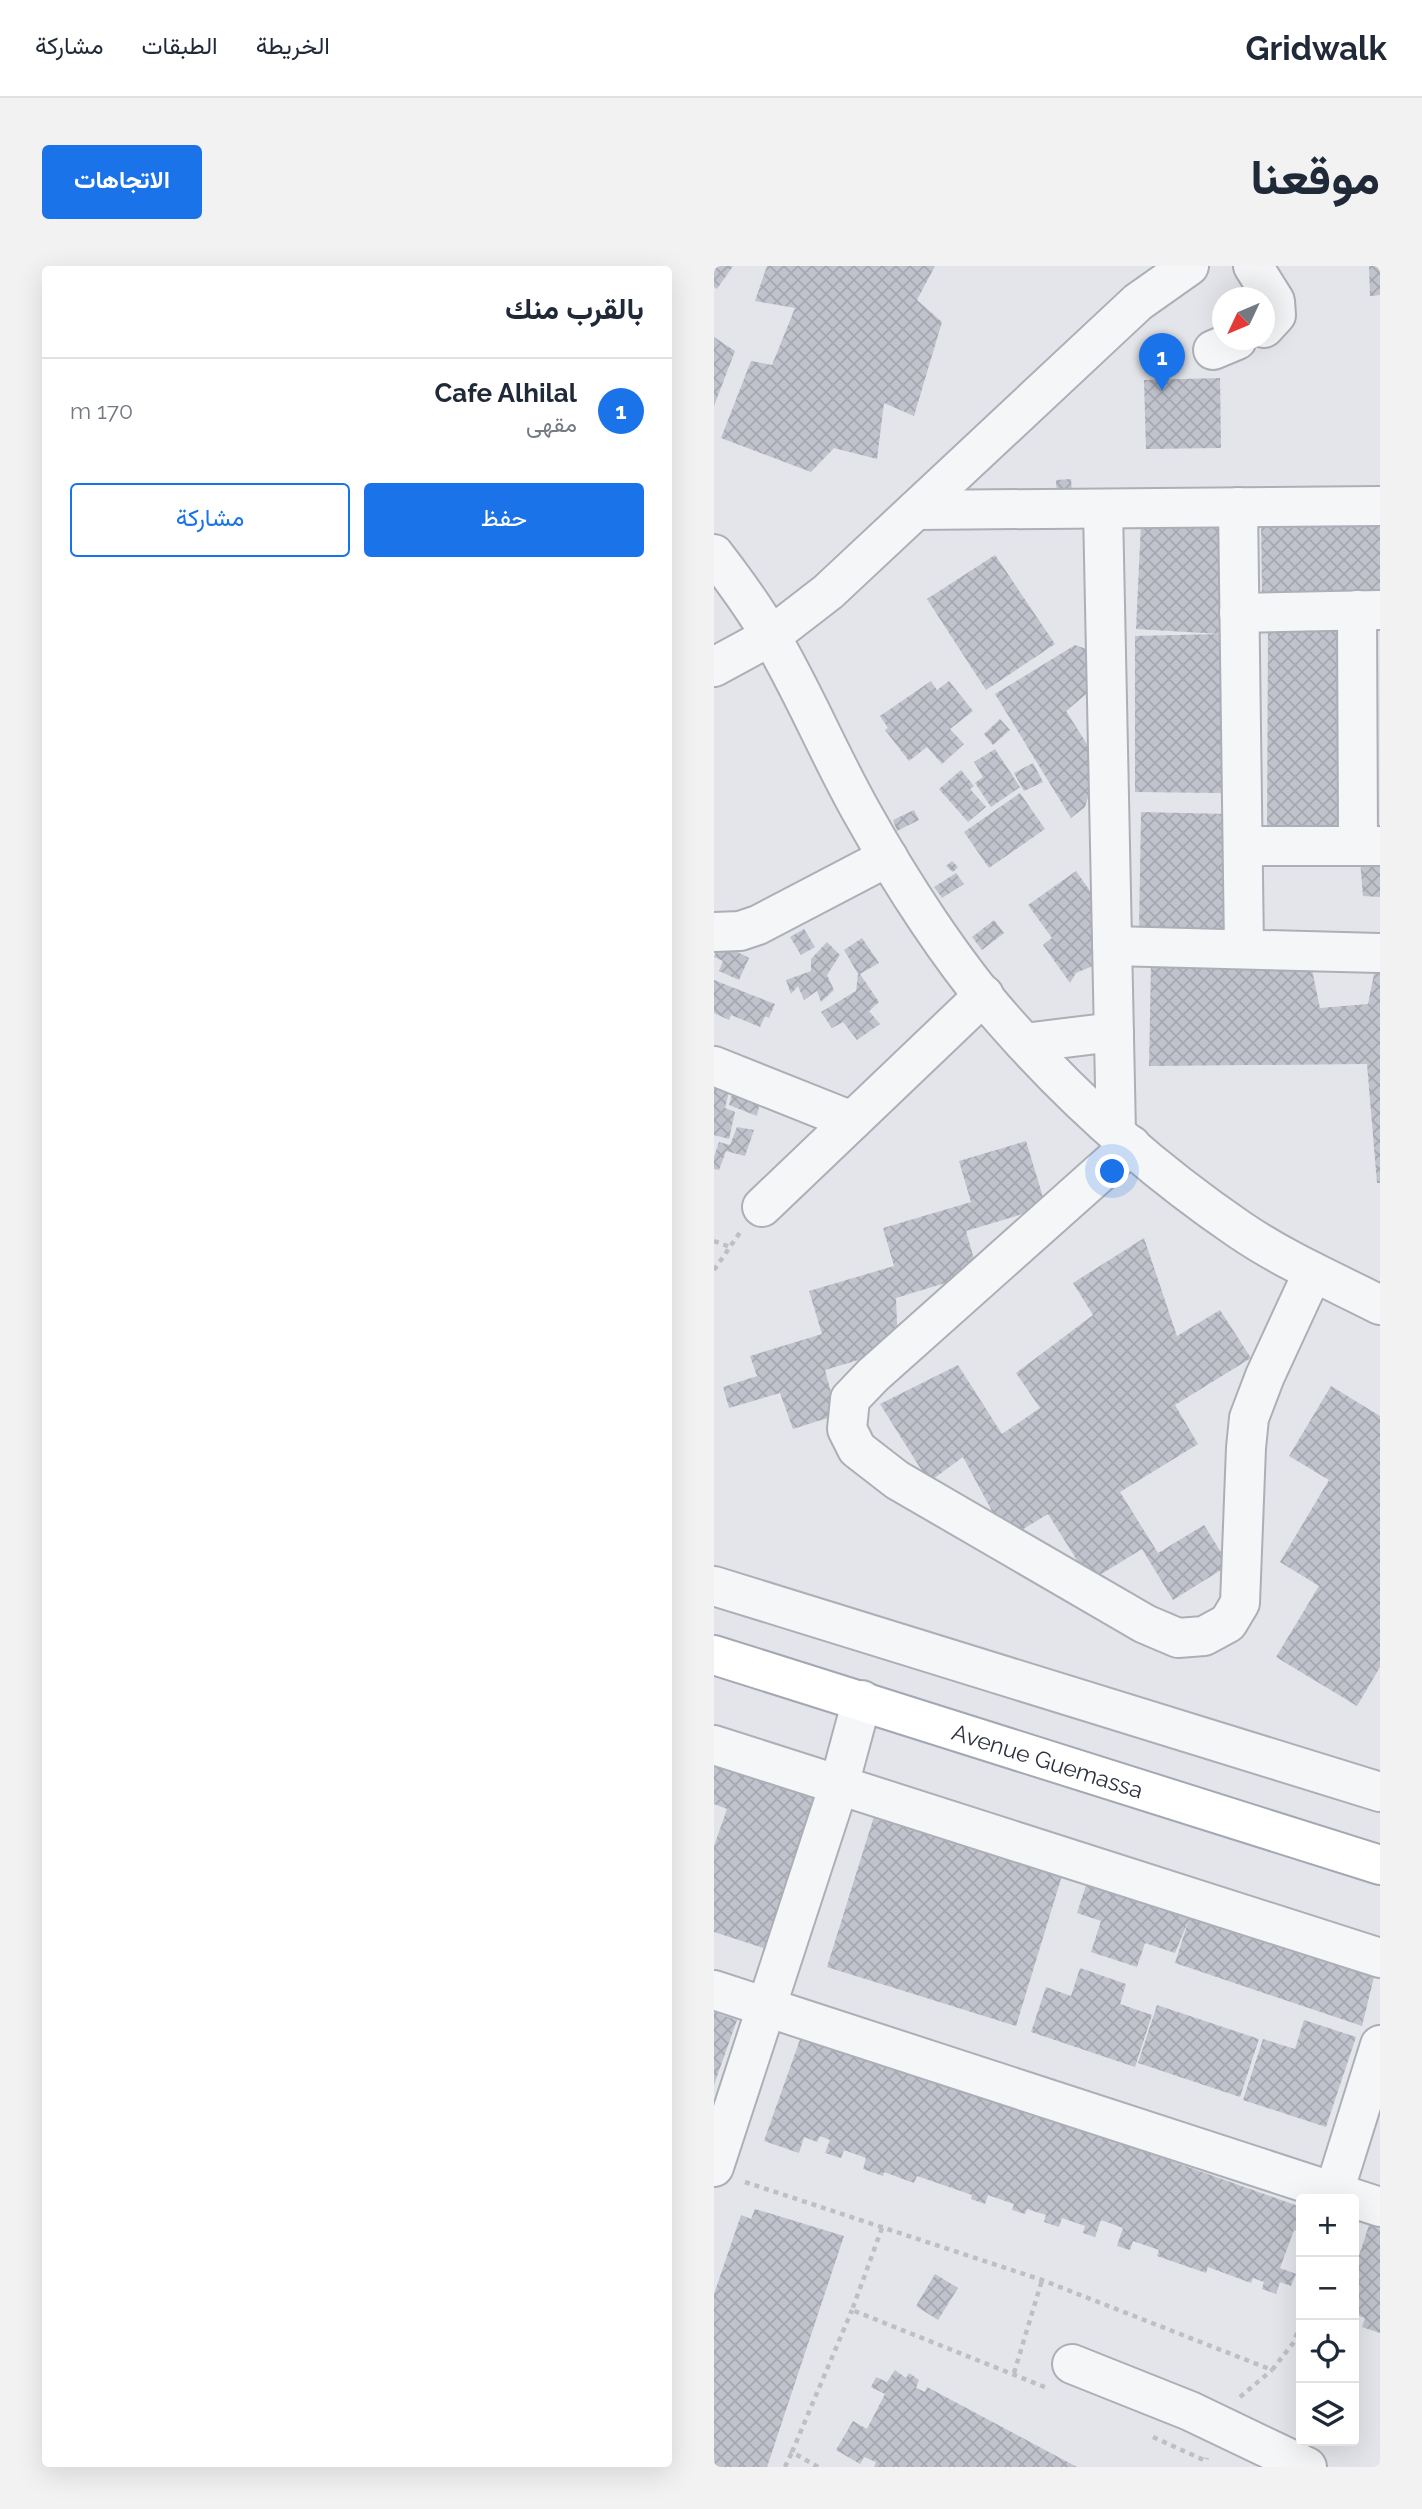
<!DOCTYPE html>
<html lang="ar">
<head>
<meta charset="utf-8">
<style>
	:root { --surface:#fff; --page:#f2f2f3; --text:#1f2937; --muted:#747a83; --line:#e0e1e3; --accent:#1a73e8 }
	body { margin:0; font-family:Raleway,Vazirmatn,sans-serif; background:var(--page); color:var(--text); direction:rtl }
	.controls { position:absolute; right:21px; bottom:21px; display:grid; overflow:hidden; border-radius:7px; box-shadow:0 7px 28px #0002 }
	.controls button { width:63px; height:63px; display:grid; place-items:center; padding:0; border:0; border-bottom:2px solid var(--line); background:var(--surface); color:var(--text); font:35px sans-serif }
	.compass { position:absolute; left:498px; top:21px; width:63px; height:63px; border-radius:50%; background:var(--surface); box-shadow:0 7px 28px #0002; rotate:226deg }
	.you { position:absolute; left:399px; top:906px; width:24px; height:24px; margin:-18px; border:5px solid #fff; border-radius:50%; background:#1a73e8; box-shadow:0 0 0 10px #1a73e833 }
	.badge { display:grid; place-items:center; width:46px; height:46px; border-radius:50%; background:var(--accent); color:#fff; font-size:23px; font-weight:700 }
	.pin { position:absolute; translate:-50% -58px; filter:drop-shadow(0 2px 4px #0008) }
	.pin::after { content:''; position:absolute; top:37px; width:24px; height:21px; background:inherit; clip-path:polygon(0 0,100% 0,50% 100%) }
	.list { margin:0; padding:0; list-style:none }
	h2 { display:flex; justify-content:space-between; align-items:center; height:91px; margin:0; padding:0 28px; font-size:30px }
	h2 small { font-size:23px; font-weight:400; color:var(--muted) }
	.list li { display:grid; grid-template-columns:46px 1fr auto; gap:21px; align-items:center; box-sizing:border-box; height:105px; padding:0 28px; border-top:2px solid var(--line) }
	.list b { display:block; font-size:26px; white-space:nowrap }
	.list p { margin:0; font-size:23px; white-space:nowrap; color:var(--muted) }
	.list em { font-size:23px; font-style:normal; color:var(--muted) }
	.actions { display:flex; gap:14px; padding:21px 28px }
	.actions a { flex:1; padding:16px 0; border:2px solid var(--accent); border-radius:7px; text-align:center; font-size:24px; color:var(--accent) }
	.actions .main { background:var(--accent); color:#fff }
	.icon { flex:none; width:38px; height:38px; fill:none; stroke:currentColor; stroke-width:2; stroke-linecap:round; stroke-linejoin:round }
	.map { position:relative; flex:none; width:666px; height:2201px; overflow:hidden; direction:ltr; border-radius:7px }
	header { display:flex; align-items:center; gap:42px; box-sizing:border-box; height:98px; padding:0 35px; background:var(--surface); border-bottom:2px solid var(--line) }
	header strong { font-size:33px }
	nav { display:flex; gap:38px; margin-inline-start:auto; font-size:24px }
	.intro { display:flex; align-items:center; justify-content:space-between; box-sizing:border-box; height:168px; padding:0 42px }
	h1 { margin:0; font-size:49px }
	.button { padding:18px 32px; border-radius:7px; background:var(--accent); color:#fff; font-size:24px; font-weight:700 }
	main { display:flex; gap:42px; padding:0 42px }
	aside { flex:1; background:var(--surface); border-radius:7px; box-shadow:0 7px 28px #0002 }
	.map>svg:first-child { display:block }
</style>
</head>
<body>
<header>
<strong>Gridwalk</strong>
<nav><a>الخريطة</a><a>الطبقات</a><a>مشاركة</a></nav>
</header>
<div class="intro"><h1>موقعنا</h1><a class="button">الاتجاهات</a></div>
<main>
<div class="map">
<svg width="666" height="2201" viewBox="0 0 666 2201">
	<defs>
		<pattern id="building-cross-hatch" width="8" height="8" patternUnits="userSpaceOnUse" patternTransform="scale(1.75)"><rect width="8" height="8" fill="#c0c3cc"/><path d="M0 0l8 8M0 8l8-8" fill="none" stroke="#a5a8b0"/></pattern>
	</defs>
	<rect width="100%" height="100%" fill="#e3e5ea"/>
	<g fill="url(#building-cross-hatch)">
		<polygon points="0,0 19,0 3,23 0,21"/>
		<polygon points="53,0 221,0 203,34 228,56 200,150 170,137 163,193 120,182 97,206 7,172 37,95 58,99 81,42 41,35"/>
		<polygon points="655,0 666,0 666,29 656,30"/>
		<polygon points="0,71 21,85 0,140"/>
		<polygon points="506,112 507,182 432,183 430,114"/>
		<polygon points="357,213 358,226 343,227 342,214"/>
		<polygon points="510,252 511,527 421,526 421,370 507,368 422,363 427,258"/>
		<polygon points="666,256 666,330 548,330 547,257"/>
		<polygon points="281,289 341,378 272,424 213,333"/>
		<polygon points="554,356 633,357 633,567 553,567"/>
		<polygon points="361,379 381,386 383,419 352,445 385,497 371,541 357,552 281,428"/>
		<polygon points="217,415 223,424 235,415 259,445 236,463 250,478 228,498 213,481 195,495 171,464 174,462 166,450"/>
		<polygon points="286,453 296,464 279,479 270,468"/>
		<polygon points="281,483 306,521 277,541 261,517 269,511 260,496"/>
		<polygon points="319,497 329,516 310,525 300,507"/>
		<polygon points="247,504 260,520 256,523 272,541 254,556 225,523"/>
		<polygon points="306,527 331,563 275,602 250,566"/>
		<polygon points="200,544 205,554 183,565 179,554"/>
		<polygon points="427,546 515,548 514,667 425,665"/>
		<polygon points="646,594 666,595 666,631 649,630"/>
		<polygon points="238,595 244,601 239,606 232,600"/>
		<polygon points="362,605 386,639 381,699 362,707 356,717 329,679 338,672 314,639"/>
		<polygon points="242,607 250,618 228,632 220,621"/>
		<polygon points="280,654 290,667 268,684 258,671"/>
		<polygon points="90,663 101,681 87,689 76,671"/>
		<polygon points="148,672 165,697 146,708 165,736 155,745 166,758 143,774 129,756 118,762 107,746 142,725 144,708 130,684"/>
		<polygon points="113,676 126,689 113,709 120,724 107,736 103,725 90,734 84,720 77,728 72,714 97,705 97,693"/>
		<polygon points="6,677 35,692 25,714 5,705 9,695 0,691"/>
		<polygon points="437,697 598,704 606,742 654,738 661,703 666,703 666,917 663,917 653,798 435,800"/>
		<polygon points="0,714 61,738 55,752 51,750 46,761 17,749 15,754 0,747"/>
		<polygon points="22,813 48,827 43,850 15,839"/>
		<polygon points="18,814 11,842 21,846 15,873 0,869 0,817"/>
		<polygon points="23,861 40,864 31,890 12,885 5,904 0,903 0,891 5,876 16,879"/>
		<polygon points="312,875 332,941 252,965 264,1007 182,1032 184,1082 111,1104 123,1149 79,1163 66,1127 15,1142 9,1121 43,1110 36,1090 108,1068 95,1025 180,1000 169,962 257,936 245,895"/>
		<polygon points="430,972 463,1070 506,1044 537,1092 461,1139 484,1178 406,1226 444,1287 490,1259 515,1299 459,1334 428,1283 376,1315 334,1248 293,1273 249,1191 215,1216 166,1138 244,1099 288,1168 326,1142 302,1107 379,1049 359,1017"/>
		<polygon points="617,1120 666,1150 666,1401 643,1440 562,1391 605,1320 566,1296 615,1214 575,1190"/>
		<polygon points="0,1489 103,1522 52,1683 0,1666 0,1580 13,1543 0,1538"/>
		<polygon points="162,1544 350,1603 302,1760 113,1701"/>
		<polygon points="376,1607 582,1679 660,1711 648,1760 461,1697 475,1653 461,1687 431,1677 423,1701 377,1686 387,1655 363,1647"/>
		<polygon points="366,1702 412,1718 406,1738 438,1749 421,1801 317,1766 332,1721 357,1730"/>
		<polygon points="443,1739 545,1773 526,1831 424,1797"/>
		<polygon points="0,1746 23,1754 0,1819"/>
		<polygon points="590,1754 642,1771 612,1861 529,1834 549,1773 581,1783"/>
		<polygon points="89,1765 587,1941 587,1967 580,1964 566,2002 582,2008 577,2020 566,2016 562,2028 548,2023 550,2016 539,2012 537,2017 494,2001 492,2007 443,1990 445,1984 419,1975 416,1984 403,1980 409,1962 387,1954 381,1971 369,1967 371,1960 348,1952 345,1961 330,1956 332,1949 313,1943 311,1948 298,1944 300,1938 274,1929 271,1938 257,1933 258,1929 203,1910 200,1917 170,1906 169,1910 149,1903 152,1892 130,1884 127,1892 111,1887 116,1874 106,1870 103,1876 90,1871 85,1887 50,1875"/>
		<polygon points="41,1943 130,1970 53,2201 0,2201 0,2028 27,1949 37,1953"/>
		<polygon points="655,1959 666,1963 666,2067 648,2061 651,2052 640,2048 640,2005"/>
		<polygon points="221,2008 244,2022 224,2054 202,2040"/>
		<polygon points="181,2104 192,2112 195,2107 205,2114 202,2122 211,2126 213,2121 363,2201 160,2201 162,2196 150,2191 146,2198 122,2184 139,2155 153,2163 171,2128 157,2121 162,2111 173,2116"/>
	</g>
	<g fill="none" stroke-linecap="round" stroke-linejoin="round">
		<defs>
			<g id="minor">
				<polyline points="539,0 561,35 562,49 550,62"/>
				<polyline points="499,84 523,74"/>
				<polyline points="524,241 530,683"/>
				<polyline points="389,243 402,867"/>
				<polyline points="202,244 666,240"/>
				<path d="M0 288C20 314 41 342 57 371 90 427 115 488 147 545 186 615 239 698 293 758 361 835 441 906 526 964 570 994 619 1015 666 1039"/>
				<polyline points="643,344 644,580"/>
				<polyline points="525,347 666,344"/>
				<polyline points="0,401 57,370 114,326 424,36 475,0"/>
				<polyline points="529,580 666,580"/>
				<polyline points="0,666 26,665 44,659 174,591"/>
				<polyline points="398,680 666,687"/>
				<polyline points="310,777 400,766"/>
				<polyline points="0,800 138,855"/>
				<polyline points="417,879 159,1109 136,1133 133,1163 143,1183 183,1214 431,1358 464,1372 490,1370 514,1357 526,1337 532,1182 535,1152 551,1110 599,1006"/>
				<polyline points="48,941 270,729"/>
				<polyline points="0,1320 666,1526"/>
				<polyline points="0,1479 666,1692"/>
				<polyline points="0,1724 666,1941"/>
				<polyline points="0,1901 125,1519 148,1434"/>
				<polyline points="620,1926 666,1779"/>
				<polyline points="358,2098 476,2145 593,2201"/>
			</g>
			<g id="major">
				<path id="s1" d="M0 1389 666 1599"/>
			</g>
		</defs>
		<use href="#minor" stroke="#acafb7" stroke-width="42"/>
		<use href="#major" stroke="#a3a8b4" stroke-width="42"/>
		<g stroke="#bdbfc4" stroke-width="4.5" stroke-dasharray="5 5" stroke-linecap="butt">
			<polyline points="0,975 16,981"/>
			<polyline points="0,1004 27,965"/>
			<polyline points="31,1916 328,2014 558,2104 580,2076 587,2055"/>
			<polyline points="168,1962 138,2044 333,2122"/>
			<polyline points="300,2107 328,2014"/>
			<polyline points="526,2131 558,2104"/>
			<polyline points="439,2171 492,2195 493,2192"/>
			<polyline points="71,2201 78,2186"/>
			<polyline points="104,2201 78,2186 138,2044"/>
		</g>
		<use href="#minor" stroke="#f5f6f8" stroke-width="38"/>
		<use href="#major" stroke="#fff" stroke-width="38"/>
	</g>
	<g text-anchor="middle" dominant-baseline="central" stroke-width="5" stroke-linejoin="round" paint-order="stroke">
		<g font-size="23" fill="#2c3140" stroke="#f2f4f7">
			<text stroke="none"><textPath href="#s1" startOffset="350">Avenue Guemassa</textPath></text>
		</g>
	</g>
</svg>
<div class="controls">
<button>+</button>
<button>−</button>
<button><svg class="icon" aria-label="locate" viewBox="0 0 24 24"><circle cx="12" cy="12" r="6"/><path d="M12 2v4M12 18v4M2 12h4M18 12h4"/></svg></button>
<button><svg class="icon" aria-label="layers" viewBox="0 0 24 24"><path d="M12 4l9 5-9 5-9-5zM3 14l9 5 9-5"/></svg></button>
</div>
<svg class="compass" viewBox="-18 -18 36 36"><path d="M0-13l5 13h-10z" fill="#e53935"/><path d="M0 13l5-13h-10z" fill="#747a83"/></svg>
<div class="you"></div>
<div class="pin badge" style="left:448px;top:125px">1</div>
</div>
<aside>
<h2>بالقرب منك<small></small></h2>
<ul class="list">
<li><span class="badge">1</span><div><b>Cafe Alhilal</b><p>مقهى</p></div><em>170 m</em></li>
</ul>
<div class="actions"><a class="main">حفظ</a><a>مشاركة</a></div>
</aside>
</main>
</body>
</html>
